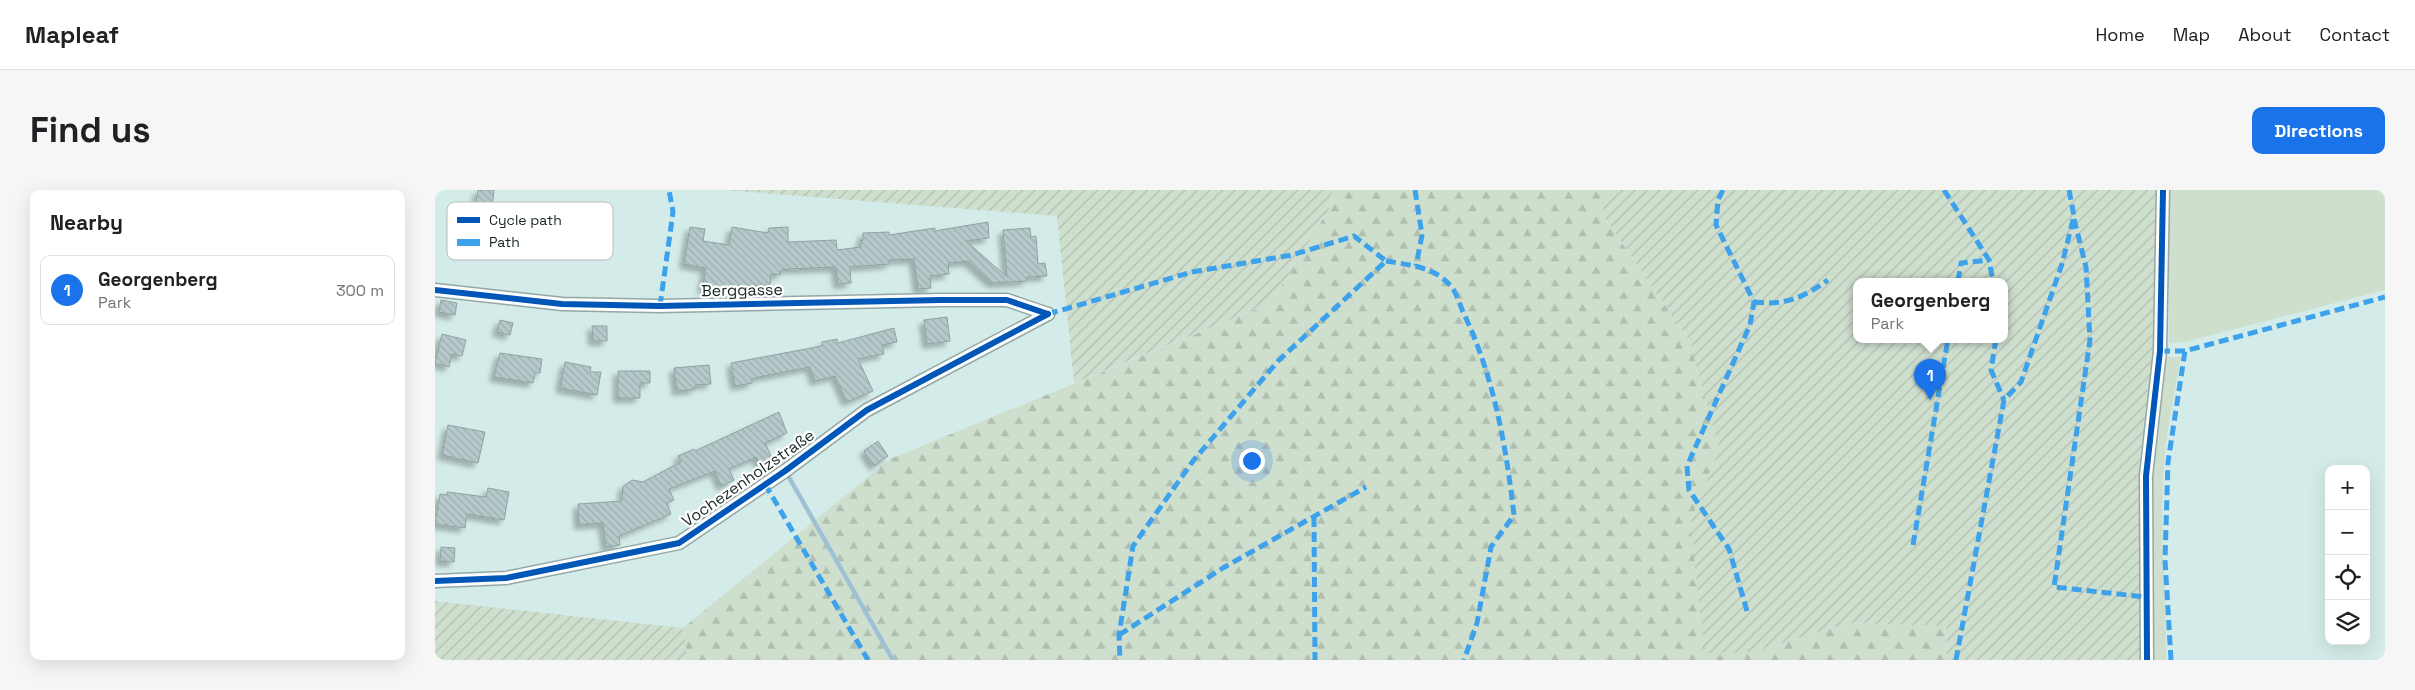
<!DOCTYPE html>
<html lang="en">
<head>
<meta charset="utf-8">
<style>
	:root { --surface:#fff; --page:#f6f6f6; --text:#202124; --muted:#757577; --line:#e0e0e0; --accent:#1a73e8 }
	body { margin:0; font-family:"Space Grotesk",sans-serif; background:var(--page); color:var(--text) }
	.controls { position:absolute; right:15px; bottom:15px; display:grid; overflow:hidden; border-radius:10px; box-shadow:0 5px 20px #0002 }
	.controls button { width:45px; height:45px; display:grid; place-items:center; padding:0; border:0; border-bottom:1px solid var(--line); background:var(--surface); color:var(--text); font:25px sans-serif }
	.you { position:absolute; left:816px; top:270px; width:18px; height:18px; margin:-12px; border:4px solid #fff; border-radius:50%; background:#1a73e8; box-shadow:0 0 0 8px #1a73e833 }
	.badge { display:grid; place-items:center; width:32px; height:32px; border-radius:50%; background:var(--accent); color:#fff; font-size:16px; font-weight:700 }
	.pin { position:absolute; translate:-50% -41px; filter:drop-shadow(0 1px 2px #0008) }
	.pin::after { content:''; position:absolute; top:26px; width:18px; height:15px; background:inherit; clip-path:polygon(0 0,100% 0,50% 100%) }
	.popup { position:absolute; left:1418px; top:88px; width:155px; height:65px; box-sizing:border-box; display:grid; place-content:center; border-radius:10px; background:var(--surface); filter:drop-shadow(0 1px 4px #0005); font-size:16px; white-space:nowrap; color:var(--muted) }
	.popup b { font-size:19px; color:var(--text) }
	.popup::after { content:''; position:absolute; left:50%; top:100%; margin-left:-10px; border:10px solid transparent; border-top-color:var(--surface) }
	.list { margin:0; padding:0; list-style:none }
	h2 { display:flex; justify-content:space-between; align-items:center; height:65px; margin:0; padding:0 20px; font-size:21px }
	h2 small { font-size:16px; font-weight:400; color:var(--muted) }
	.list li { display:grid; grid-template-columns:32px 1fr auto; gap:15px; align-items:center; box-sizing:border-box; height:70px; margin:0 10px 10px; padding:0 10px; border:1px solid var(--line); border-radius:10px }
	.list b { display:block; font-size:19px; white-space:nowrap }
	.list p { margin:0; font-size:16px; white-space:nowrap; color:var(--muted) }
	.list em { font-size:16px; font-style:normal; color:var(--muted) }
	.icon { flex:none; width:28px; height:28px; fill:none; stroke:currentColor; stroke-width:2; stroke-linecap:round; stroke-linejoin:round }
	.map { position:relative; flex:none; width:1950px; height:470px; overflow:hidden; border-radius:10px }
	header { display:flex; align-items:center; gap:30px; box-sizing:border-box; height:70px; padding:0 25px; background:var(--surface); border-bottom:1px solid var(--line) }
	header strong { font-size:24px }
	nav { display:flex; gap:28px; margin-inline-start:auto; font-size:18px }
	.intro { display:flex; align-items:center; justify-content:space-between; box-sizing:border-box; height:120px; padding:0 30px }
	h1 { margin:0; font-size:35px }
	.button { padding:12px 22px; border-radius:10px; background:var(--accent); color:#fff; font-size:18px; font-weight:700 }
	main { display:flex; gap:30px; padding:0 30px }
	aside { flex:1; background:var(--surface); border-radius:10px; box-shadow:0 5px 20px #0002 }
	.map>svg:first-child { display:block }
</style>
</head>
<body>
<header>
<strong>Mapleaf</strong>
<nav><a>Home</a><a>Map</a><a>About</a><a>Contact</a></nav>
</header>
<div class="intro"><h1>Find us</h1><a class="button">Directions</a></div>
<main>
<aside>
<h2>Nearby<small></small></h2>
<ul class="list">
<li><span class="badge">1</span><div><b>Georgenberg</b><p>Park</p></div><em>300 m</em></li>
</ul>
</aside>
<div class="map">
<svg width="1950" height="470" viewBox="0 0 1950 470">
	<defs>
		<pattern id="forest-firs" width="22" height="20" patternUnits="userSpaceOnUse" patternTransform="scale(1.25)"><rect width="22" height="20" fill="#cfdfce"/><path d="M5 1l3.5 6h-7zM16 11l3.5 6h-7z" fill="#b1bfb1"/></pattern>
		<pattern id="garden-furrows" width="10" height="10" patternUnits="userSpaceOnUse" patternTransform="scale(1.25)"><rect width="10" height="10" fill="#cfdfce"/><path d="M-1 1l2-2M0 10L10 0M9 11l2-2" fill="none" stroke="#b1bfb1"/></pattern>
		<pattern id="building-back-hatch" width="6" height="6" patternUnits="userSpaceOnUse" patternTransform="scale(1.25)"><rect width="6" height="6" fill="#b6c9ca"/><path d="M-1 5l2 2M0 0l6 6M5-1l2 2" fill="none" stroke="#9cadad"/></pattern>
		<filter id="shadow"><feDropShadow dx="-4.5" dy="4.5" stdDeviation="2.5" flood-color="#0004"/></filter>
	</defs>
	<rect width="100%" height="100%" fill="#d4ece9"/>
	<g fill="#cfdfce">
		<polygon points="1734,0 1950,0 1950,100 1750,152 1734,153"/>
		<path d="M1728 167H1746C1740 203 1731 240 1729 276 1724 341 1732 405 1731 470H1717V273Z"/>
	</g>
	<polygon fill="url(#forest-firs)" points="897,0 1179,0 1166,22 1255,152 1284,260 1255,333 1317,462 1413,433 1511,436 1512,470 253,470 248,438 455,269 836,113 894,19"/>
	<g fill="url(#garden-furrows)" fill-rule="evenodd">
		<polygon points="289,0 897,0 894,19 836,113 639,193 622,26"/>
		<path d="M1179 0H1728L1725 161 1711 286 1712 470H1512L1511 436 1413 433 1317 462 1270 463 1255 333 1284 260 1255 152 1166 22ZM1421 91H1569V149H1421Z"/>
		<polygon points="0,411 248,438 253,470 0,470"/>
	</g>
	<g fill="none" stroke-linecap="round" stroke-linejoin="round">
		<polyline stroke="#9fc1d5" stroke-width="4.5" points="351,282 458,470"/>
	</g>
	<g fill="url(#building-back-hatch)" stroke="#8fa2a2" filter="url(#shadow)">
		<polygon points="43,0 59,0 56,29 68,31 73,40 77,39 83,51 65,60 62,54 58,54 46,30 41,53 28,51 30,35 25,24 40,17"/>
		<polygon points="553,32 554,48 531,51 572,87 568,40 595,38 596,47 601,46 603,74 610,73 612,86 592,87 591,91 557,93 533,71 513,73 514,84 495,86 496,98 483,99 479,69 454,70 455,74 415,77 416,93 403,94 401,77 353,79 346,80 345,85 336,84 335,95 302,96 301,101 281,97 280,101 267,99 271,78 249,74 255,37 270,39 268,51 294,55 297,37 333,43 334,38 353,37 353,52 401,50 402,60 426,57 425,51 428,50 428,43 454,42 454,45 500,38 500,41"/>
		<polygon points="6,110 22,113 20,125 4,122"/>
		<polygon points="512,127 515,151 492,154 489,130"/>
		<polygon points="65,130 78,133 75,145 62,142"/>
		<polygon points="157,136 172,136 172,151 158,151"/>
		<polygon points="459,138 462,152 447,155 449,164 423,169 438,201 412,212 400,186 380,191 375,177 324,187 317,189 317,193 300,196 296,173 387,156 387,152 402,149 403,153"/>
		<polygon points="7,144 31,150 27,166 17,164 14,177 0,173"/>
		<polygon points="65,163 107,169 105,183 100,183 98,193 59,187"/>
		<polygon points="130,172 156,177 155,182 166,182 162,205 125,198"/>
		<polygon points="274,175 276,194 260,195 260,199 242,201 239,178"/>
		<polygon points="183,181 215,181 215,193 205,193 205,208 183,208"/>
		<polygon points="344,222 352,243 330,253 338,270 326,276 321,267 294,279 299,290 286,296 280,281 234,299 239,310 232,313 236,324 184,346 185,355 171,357 168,333 144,335 143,314 187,311 188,297 197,290 208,292 246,272 243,266 259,259 260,261"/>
		<polygon points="13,235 50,242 43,273 7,265"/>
		<polygon points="443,251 453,266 439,276 429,261"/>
		<polygon points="53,298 74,302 69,330 32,324 30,338 0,334 5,304 12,305 12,302 51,307"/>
		<polygon points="6,357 20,358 19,372 5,371"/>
	</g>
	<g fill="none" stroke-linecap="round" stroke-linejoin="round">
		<defs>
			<g id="minor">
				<polyline points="0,100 127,114 225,116 506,110 572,110 613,124"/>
				<polyline points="0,391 71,388 244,353 350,281 432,220 613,124"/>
				<polyline points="1712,470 1711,286 1725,161 1728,0"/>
			</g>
		</defs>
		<use href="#minor" stroke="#95a7a5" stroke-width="15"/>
		<use href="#minor" stroke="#f9fcfc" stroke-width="12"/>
		<g stroke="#3da2eb" stroke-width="5" stroke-dasharray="10 5" stroke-linecap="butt">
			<polyline points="980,0 987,45 981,76"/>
			<polyline points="1288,0 1283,10 1281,35 1319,112 1315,135 1252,276 1254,300 1294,359 1312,421"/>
			<polyline points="1509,0 1554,70 1558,91"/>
			<polyline points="1639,29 1651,77 1655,150 1619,397 1711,407"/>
			<path d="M951 71C968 74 991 76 1006 87 1023 100 1021 107 1029 124 1059 187 1071 256 1079 325L1056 357 1042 433 1029 470"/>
			<polyline points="1523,91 1526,73 1554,70"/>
			<path d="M1319 112C1349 116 1369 107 1393 90"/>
			<polyline points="225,116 238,22 234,0"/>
			<polyline points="613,124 757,82 857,65 919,46 951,71 843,171 758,271 698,356 684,445 685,470"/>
			<polyline points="1561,149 1556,180 1569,210"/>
			<polyline points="1725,161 1750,161 1950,107"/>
			<polyline points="330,294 433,470"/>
			<polyline points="879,327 880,470"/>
			<polyline points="1478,355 1513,149"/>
			<polyline points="684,445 788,378 931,297"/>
			<polyline points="1521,470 1569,210 1586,192 1627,74 1639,26 1634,0"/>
			<polyline points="1736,470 1730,370 1733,272 1750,161"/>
		</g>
		<defs>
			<g id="cycleway">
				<polyline points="0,100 127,114 225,116 506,110 572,110 613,124"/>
				<polyline points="0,391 71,388 244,353 350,281 432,220 613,124"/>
				<polyline points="1712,470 1711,286 1725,161 1728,0"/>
			</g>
		</defs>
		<use href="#cycleway" stroke="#fff" stroke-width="9"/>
		<use href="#cycleway" stroke="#0057b8" stroke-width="6"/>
	</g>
	<g text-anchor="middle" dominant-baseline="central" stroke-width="4.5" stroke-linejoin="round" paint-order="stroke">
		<g font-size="16" fill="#152724" stroke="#fff">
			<text transform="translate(307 100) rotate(-1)">Berggasse</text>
			<text transform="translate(313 288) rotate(-35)">Vochezenholzstraße</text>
		</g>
	</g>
	<rect x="12" y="12" width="166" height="58" rx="8" fill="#fff" stroke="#b9bebd" stroke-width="1"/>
	<rect x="22" y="27" width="23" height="6" fill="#0057b8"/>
	<rect x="22" y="49" width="23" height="7" fill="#3da2eb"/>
	<g font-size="14" fill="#152724">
		<text x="54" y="35">Cycle path</text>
		<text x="54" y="57">Path</text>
	</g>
</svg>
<div class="controls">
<button>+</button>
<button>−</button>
<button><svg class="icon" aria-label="locate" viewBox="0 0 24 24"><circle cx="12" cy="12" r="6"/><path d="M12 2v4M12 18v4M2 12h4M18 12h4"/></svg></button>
<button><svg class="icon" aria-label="layers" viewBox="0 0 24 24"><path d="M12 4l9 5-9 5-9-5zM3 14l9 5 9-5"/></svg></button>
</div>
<div class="you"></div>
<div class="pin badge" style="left:1495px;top:210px">1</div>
<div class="popup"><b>Georgenberg</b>Park</div>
</div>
</main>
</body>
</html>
